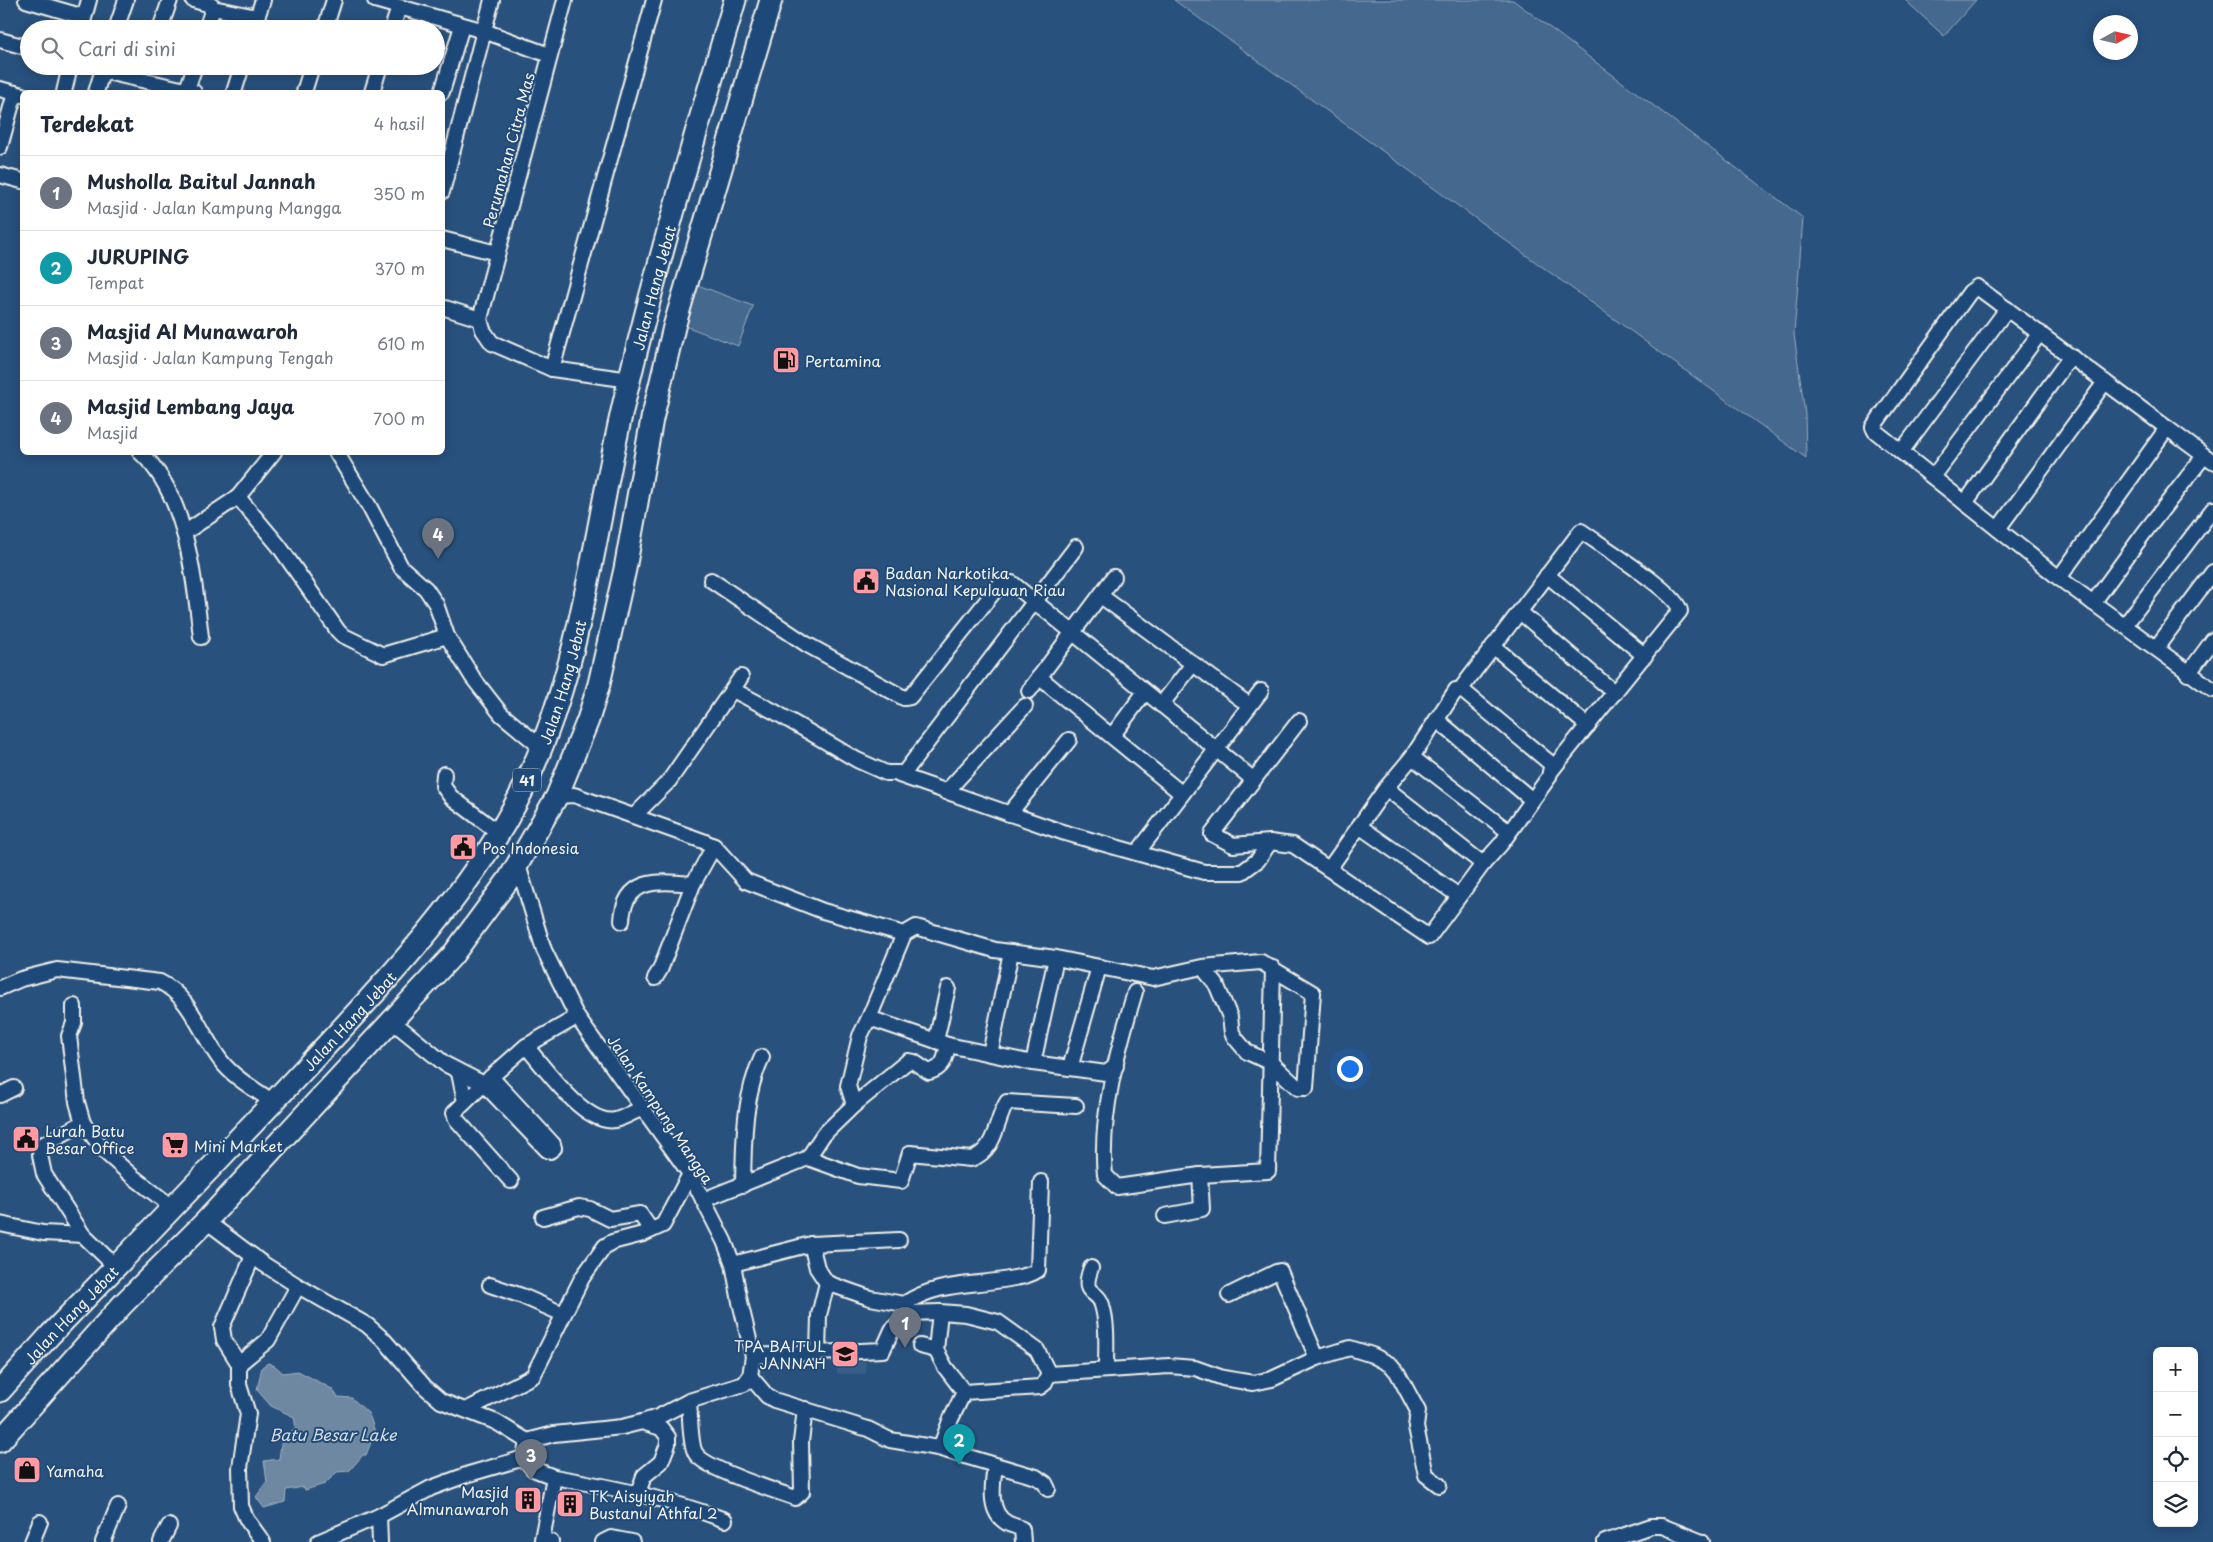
<!DOCTYPE html>
<html lang="id">
<head>
<meta charset="utf-8">
<style>
	:root { --surface:#fff; --page:#f2f2f3; --text:#1f2937; --muted:#747a83; --line:#e0e1e3; --accent:#845c67 }
	body { margin:0; font-family:"Playpen Sans",sans-serif; background:var(--page); color:var(--text) }
	.controls { position:absolute; right:15px; bottom:15px; display:grid; overflow:hidden; border-radius:8px; box-shadow:0 2px 12px #0003 }
	.controls button { width:45px; height:45px; display:grid; place-items:center; padding:0; border:0; border-bottom:1px solid var(--line); background:var(--surface); color:var(--text); font:25px sans-serif }
	.compass { position:absolute; left:2093px; top:15px; width:45px; height:45px; border-radius:50%; background:var(--surface); box-shadow:0 2px 12px #0003; rotate:82deg }
	.you { position:absolute; left:1349px; top:1068px; width:18px; height:18px; margin:-12px; border:4px solid #fff; border-radius:50%; background:#1a73e8; box-shadow:0 0 0 8px #1a73e833 }
	.badge { display:grid; place-items:center; width:32px; height:32px; border-radius:50%; background:var(--accent); color:#fff; font-size:16px; font-weight:700 }
	.pin { position:absolute; translate:-50% -41px; filter:drop-shadow(0 1px 2px #0008) }
	.pin::after { content:''; position:absolute; top:26px; width:18px; height:15px; background:inherit; clip-path:polygon(0 0,100% 0,50% 100%) }
	.list { margin:0; padding:0; list-style:none }
	h2 { display:flex; justify-content:space-between; align-items:center; height:65px; margin:0; padding:0 20px; font-size:21px }
	h2 small { font-size:16px; font-weight:400; color:var(--muted) }
	.list li { display:grid; grid-template-columns:32px 1fr auto; gap:15px; align-items:center; box-sizing:border-box; height:75px; padding:0 20px; border-top:1px solid var(--line) }
	.list b { display:block; font-size:19px; white-space:nowrap }
	.list p { margin:0; font-size:16px; white-space:nowrap; color:var(--muted) }
	.list em { font-size:16px; font-style:normal; color:var(--muted) }
	.icon { flex:none; width:28px; height:28px; fill:none; stroke:currentColor; stroke-width:2; stroke-linecap:round; stroke-linejoin:round }
	.map { position:relative; flex:none; width:2213px; height:1542px; overflow:hidden }
	.search { position:absolute; background:var(--surface); box-shadow:0 2px 12px #0003; left:20px; top:20px; width:425px; height:55px; display:flex; align-items:center; gap:12px; box-sizing:border-box; padding:0 18px; border-radius:28px; color:var(--muted); font-size:19px }
	.panel { position:absolute; background:var(--surface); box-shadow:0 2px 12px #0003; left:20px; top:90px; width:425px; height:365px; border-radius:8px }
	.map>svg:first-child { display:block }
</style>
</head>
<body>
<div class="map">
<svg width="2213" height="1542" viewBox="0 0 2213 1542">
	<rect width="100%" height="100%" fill="#28517e"/>
	<filter id="ink" filterUnits="userSpaceOnUse"><feTurbulence type="fractalNoise" baseFrequency=".02" numOctaves="2"/><feDisplacementMap in="SourceGraphic" scale="10" xChannelSelector="R" yChannelSelector="G"/><feConvolveMatrix kernelMatrix="1 2 1 2 8 2 1 2 1" color-interpolation-filters="sRGB"/></filter>
	<g filter="url(#ink)">
		<polygon fill="#375d86" points="836,1346 853,1346 853,1361 866,1362 866,1374 837,1374"/>
		<g fill="#45688e" stroke="#9cacbb">
			<polygon points="1174,0 1513,0 1803,218 1794,334 1805,414 1806,458"/>
			<polygon points="1905,0 1976,0 1944,36"/>
			<polygon points="695,284 753,306 738,346 680,324"/>
		</g>
		<polygon fill="#6e88a2" stroke="#a4b2be" points="268,1363 275,1366 283,1373 298,1371 332,1389 338,1397 352,1398 369,1414 375,1432 366,1455 363,1455 349,1471 337,1472 325,1484 305,1490 304,1487 286,1490 285,1502 264,1508 256,1497 267,1482 264,1461 279,1459 282,1437 296,1428 294,1417 271,1406 257,1390 262,1367"/>
		<g fill="none" stroke-linecap="round" stroke-linejoin="round">
			<defs>
				<g id="minor">
					<polyline points="26,0 84,17"/>
					<polyline points="193,0 211,5 213,8 257,17"/>
					<polyline points="375,0 484,31 549,55"/>
					<polyline points="81,29 89,0"/>
					<polyline points="116,29 126,0"/>
					<polyline points="160,29 170,0"/>
					<polyline points="206,29 213,8"/>
					<polyline points="253,29 263,0"/>
					<polyline points="325,29 334,0"/>
					<polyline points="392,29 399,7"/>
					<polyline points="0,40 29,48"/>
					<polyline points="102,71 194,92"/>
					<polyline points="0,89 22,95"/>
					<polyline points="64,92 70,66"/>
					<polyline points="96,92 104,66"/>
					<polyline points="186,92 195,66"/>
					<polyline points="234,92 242,66"/>
					<polyline points="304,92 312,66"/>
					<polyline points="372,92 380,66"/>
					<polyline points="442,92 462,26"/>
					<polyline points="0,147 15,93"/>
					<polyline points="0,175 22,181"/>
					<polyline points="442,192 492,0"/>
					<polyline points="442,239 497,253"/>
					<polyline points="442,307 480,319"/>
					<polyline points="480,319 565,0"/>
					<polyline points="480,319 483,330 492,343 552,369 630,380"/>
					<polyline points="552,369 654,0"/>
					<polyline points="2167,428 1977,287 1970,292 1873,427 1875,431 2059,578 2213,690"/>
					<path d="M140 452C187 494 194 579 201 637"/>
					<polyline points="336,452 369,506 401,567 426,589 436,604 447,636 473,678 501,714 542,748"/>
					<polyline points="1901,452 2007,309"/>
					<polyline points="1933,477 2040,333"/>
					<polyline points="238,497 279,546 338,631 342,635 383,655 447,636"/>
					<polyline points="1965,503 2071,356"/>
					<polyline points="1998,529 2105,382"/>
					<polyline points="184,533 238,497 274,452"/>
					<polyline points="1547,575 1645,656"/>
					<polyline points="2059,578 2167,428 2213,462"/>
					<polyline points="711,580 806,644 904,698 910,697 1001,583 1012,583 1254,780"/>
					<polyline points="1101,596 1249,705"/>
					<polyline points="2093,603 2144,533 2204,456"/>
					<polyline points="1520,612 1615,693"/>
					<polyline points="2125,625 2213,509"/>
					<polyline points="1493,646 1588,726"/>
					<polyline points="2156,648 2213,572"/>
					<polyline points="2188,674 2213,640"/>
					<polyline points="1039,677 1181,793"/>
					<polyline points="733,690 775,712 857,760 886,773 904,773 1076,547"/>
					<path d="M1460 690 1581 531C1599 544 1678 593 1680 611L1551 771"/>
					<polyline points="1029,691 1114,577"/>
					<polyline points="1161,705 1193,664"/>
					<polyline points="1437,720 1531,799"/>
					<polyline points="1299,721 1212,834 1233,845 1270,842 1293,845 1429,937 1483,864"/>
					<polyline points="1112,736 1145,692"/>
					<polyline points="1412,757 1509,832"/>
					<polyline points="444,774 443,786 451,797 499,833"/>
					<polyline points="899,775 1062,832 1204,872 1242,872 1258,860 1270,842"/>
					<polyline points="946,792 1025,706"/>
					<polyline points="557,796 574,795 703,841 714,846 746,881 823,911 904,934"/>
					<polyline points="1009,814 1069,740"/>
					<polyline points="634,816 669,781 741,677"/>
					<polyline points="1359,826 1459,896"/>
					<polyline points="1137,853 1261,691"/>
					<polyline points="518,865 544,950 577,1017 690,1174 724,1241 733,1264 740,1302 753,1356 883,1350 892,1330 908,1313 940,1312 966,1314 998,1322 1037,1350 1049,1374 1169,1366 1195,1368 1223,1378 1253,1383 1272,1379 1317,1358 1350,1348 1372,1355 1391,1365 1397,1372 1418,1411 1416,1427 1426,1475 1439,1485"/>
					<polyline points="1329,869 1386,788 1483,864 1501,844 1549,777 1551,767 1550,763 1463,691 1456,690 1412,757 1386,788"/>
					<path d="M622 921C624 876 661 881 693 884"/>
					<polyline points="655,978 660,970 693,884 714,846"/>
					<path d="M0 988 21 979 57 970 160 982C191 997 201 1035 221 1061 234 1078 256 1090 273 1102"/>
					<path d="M1135 992C1118 1048 1099 1118 1105 1175L1117 1187 1200 1175 1268 1171 1273 968"/>
					<polyline points="74,1006 74,1023 69,1036 77,1102 83,1123 106,1153 132,1176 172,1207"/>
					<polyline points="392,1021 445,1064 484,1084 547,1150 550,1151 554,1148 553,1144 491,1077"/>
					<polyline points="936,1041 948,988"/>
					<path d="M526 1046C543 1066 585 1126 615 1120 624 1118 635 1111 643 1108"/>
					<polyline points="990,1054 1011,952"/>
					<polyline points="1033,1063 1056,958"/>
					<polyline points="1116,1066 1106,1073 1033,1063 948,1045 869,1018 904,934 916,927 995,950 1056,958 1153,978 1202,967 1261,962 1313,993 1306,1088 1298,1088 1271,1063 1247,1052 1236,1039 1232,1033 1230,1017 1216,984 1202,967"/>
					<polyline points="1070,1068 1099,967"/>
					<polyline points="459,1073 465,1102"/>
					<polyline points="0,1095 14,1088"/>
					<path d="M854 1105 908 1061 914 1062 929 1072C944 1068 945 1059 948 1045"/>
					<polyline points="83,1123 42,1145 40,1155 44,1174 83,1235 116,1267"/>
					<path d="M808 1158 858 1176 901 1181 910 1153 971 1159C997 1150 995 1121 1007 1102L1076 1106"/>
					<polyline points="511,1181 456,1119 454,1113 491,1077 526,1046 577,1017"/>
					<path d="M743 1185C744 1141 743 1098 762 1057"/>
					<polyline points="703,1200 808,1158 823,1135 854,1105 848,1086 860,1036 869,1018"/>
					<polyline points="1165,1216 1202,1209 1200,1175"/>
					<polyline points="543,1217 579,1207 590,1209 610,1219 640,1214 651,1230"/>
					<polyline points="206,1221 262,1263 298,1286 367,1325 384,1340 425,1387 441,1401 496,1422 527,1441 524,1458 469,1474 431,1488 379,1516 318,1542"/>
					<polyline points="0,1224 43,1233 83,1235"/>
					<polyline points="811,1244 899,1240"/>
					<polyline points="733,1264 811,1244 817,1268 827,1283 819,1315 818,1354"/>
					<path d="M1091 1268C1080 1298 1098 1288 1102 1305 1108 1325 1106 1349 1106 1369"/>
					<polyline points="827,1283 870,1298 904,1304 908,1313"/>
					<polyline points="490,1285 522,1296 563,1314"/>
					<polyline points="1229,1295 1276,1272 1280,1271 1317,1358"/>
					<path d="M904 1304C937 1282 971 1286 1009 1279 1019 1277 1030 1276 1038 1270L1041 1182"/>
					<polyline points="920,1346 936,1350 940,1312"/>
					<polyline points="936,1350 945,1367 964,1392 950,1421 942,1443 938,1448"/>
					<polyline points="239,1364 224,1340 222,1327 253,1256"/>
					<polyline points="750,1376 767,1396 774,1400 868,1429 890,1440 938,1448 1036,1477 1045,1483 1048,1489"/>
					<polyline points="964,1392 1040,1387 1044,1384 1049,1374"/>
					<path d="M689 1401C690 1412 690 1446 696 1454 707 1470 774 1490 795 1498L802 1492 801 1442 805 1409"/>
					<polyline points="466,1410 533,1376 582,1278 605,1246 612,1242 643,1234 663,1225 690,1174"/>
					<polyline points="527,1441 554,1434 622,1427 642,1422 658,1417 689,1401 744,1384 750,1376 753,1356"/>
					<polyline points="524,1458 533,1469 554,1477 542,1539 551,1542"/>
					<path d="M995 1465C993 1483 987 1512 1007 1523 1012 1526 1017 1526 1022 1529L1023 1542"/>
					<path d="M554 1477C612 1487 669 1499 725 1520"/>
					<polyline points="638,1493 644,1476 661,1462 668,1444 668,1437 661,1428 642,1422"/>
					<polyline points="379,1516 380,1542"/>
					<polyline points="32,1542 40,1522"/>
					<polyline points="103,1542 118,1506"/>
					<polyline points="161,1542 169,1526"/>
					<polyline points="263,1542 247,1520 241,1506 240,1468 248,1414 239,1385 239,1364 268,1340 298,1286"/>
					<polyline points="603,1542 611,1538 632,1542"/>
					<polyline points="1605,1542 1651,1526 1662,1526 1702,1542"/>
				</g>
				<g id="highway">
					<path id="s1" d="M0 1391 51 1334C137 1245 223 1156 308 1065 383 984 462 904 515 805 580 683 592 544 622 411 654 272 695 136 735 0"/>
					<polyline points="0,1441 123,1304 206,1221 452,956 509,879 557,796 588,720 599,684 625,569 652,419 674,327 771,0"/>
				</g>
			</defs>
			<use href="#minor" stroke="#f4f1e8" stroke-width="18"/>
			<use href="#highway" stroke="#f4f1e8" stroke-width="25"/>
			<use href="#minor" stroke="#1f4a7a" stroke-width="14"/>
			<use href="#highway" stroke="#1f4a7a" stroke-width="21"/>
		</g>
	</g>
	<defs>
		<symbol id="fuel-square" viewBox="-11 -11 22 22"><rect x="-9" y="-9" width="18" height="18" rx="4" fill="#ff9aa2" stroke="#1f4a7a"/><path d="M-5.5-6h7V0h2V4h1.3V-2.5L3-4.5l.8-.8L6-3V5H2.5V1h-1V6h-7ZM-4.2-4.7v3.2H.2V-4.7Z" fill="#111"/></symbol>
		<symbol id="civic-square" viewBox="-11 -11 22 22"><rect x="-9" y="-9" width="18" height="18" rx="4" fill="#ff9aa2" stroke="#1f4a7a"/><path d="M-.6-6.5H3V-4.5H.6V-3L4-1V1h2V6H-6V1h2V-1L-.6-3ZM-1.2 2.5V6h2.4V2.5Z" fill="#111"/></symbol>
		<symbol id="supermarket-square" viewBox="-11 -11 22 22"><rect x="-9" y="-9" width="18" height="18" rx="4" fill="#ff9aa2" stroke="#1f4a7a"/><path d="M-6-5.5h2.5l.6 2H6L4.5 2H-2.5L-4.4-4H-6ZM-1.5 3.2a1.3 1.3 0 1 0 .1 0ZM3 3.2a1.3 1.3 0 1 0 .1 0Z" fill="#111"/></symbol>
		<symbol id="school-square" viewBox="-11 -11 22 22"><rect x="-9" y="-9" width="18" height="18" rx="4" fill="#ff9aa2" stroke="#1f4a7a"/><path d="M0-5L7-2L0 1L-7-2ZM-4 1L0 2.5L4 1V4Q0 6-4 4Z" fill="#111"/></symbol>
		<symbol id="shop-square" viewBox="-11 -11 22 22"><rect x="-9" y="-9" width="18" height="18" rx="4" fill="#ff9aa2" stroke="#1f4a7a"/><path d="M-5-2.5h2.3a2.7 3.5 0 0 1 5.4 0H5L5.5 6h-11ZM-1.5-2.5h3a1.5 2.3 0 0 0-3 0Z" fill="#111"/></symbol>
		<symbol id="building-square" viewBox="-11 -11 22 22"><rect x="-9" y="-9" width="18" height="18" rx="4" fill="#ff9aa2" stroke="#1f4a7a"/><path d="M-4-6H4V6H1V3H-1V6H-4ZM-2.5-4.3h1.7v1.8h-1.7ZM.8-4.3h1.7v1.8H.8ZM-2.5-1h1.7V.8h-1.7ZM.8-1h1.7V.8H.8Z" fill="#111"/></symbol>
	</defs>
	<g fill-rule="evenodd">
		<use href="#fuel-square" x="770" y="344" width="32" height="32"/>
		<use href="#civic-square" x="850" y="565" width="32" height="32"/>
		<use href="#civic-square" x="447" y="831" width="32" height="32"/>
		<use href="#civic-square" x="10" y="1123" width="32" height="32"/>
		<use href="#supermarket-square" x="159" y="1129" width="32" height="32"/>
		<use href="#school-square" x="829" y="1338" width="32" height="32"/>
		<use href="#shop-square" x="11" y="1454" width="32" height="32"/>
		<use href="#building-square" x="512" y="1484" width="32" height="32"/>
		<use href="#building-square" x="554" y="1488" width="32" height="32"/>
	</g>
	<g text-anchor="middle" dominant-baseline="central" stroke-width="4" stroke-linejoin="round" paint-order="stroke">
		<rect fill="#1f4a7a" stroke="#b4bfc7" stroke-width="1" x="513" y="768.5" width="28" height="23" rx="4"/>
		<g font-size="14" font-weight="bold" fill="#f4f1e8">
			<text x="527" y="780">41</text>
		</g>
		<g font-size="15" fill="#f4f1e8" stroke="#1f4a7a">
			<text transform="translate(508 150) rotate(-75)">Perumahan Citra Mas</text>
			<text stroke="none"><textPath href="#s1" startOffset="1319">Jalan Hang Jebat</textPath></text>
			<text stroke="none"><textPath href="#s1" startOffset="914">Jalan Hang Jebat</textPath></text>
			<text stroke="none"><textPath href="#s1" startOffset="509">Jalan Hang Jebat</textPath></text>
			<text transform="translate(661 1109) rotate(56)">Jalan Kampung Mangga</text>
			<text stroke="none"><textPath href="#s1" startOffset="104">Jalan Hang Jebat</textPath></text>
		</g>
		<g font-size="15" fill="#f4f1e8" stroke="#1f4a7a" text-anchor="start">
			<text x="805" y="360">Pertamina</text>
			<text x="885" y="572">Badan Narkotika<tspan x="885" dy="17">Nasional Kepulauan Riau</tspan></text>
			<text x="482" y="847">Pos Indonesia</text>
			<text x="45" y="1130">Lurah Batu<tspan x="45" dy="17">Besar Office</tspan></text>
			<text x="194" y="1145">Mini Market</text>
			<text x="826" y="1345" text-anchor="end">TPA BAITUL<tspan x="826" dy="17">JANNAH</tspan></text>
			<text x="46" y="1470">Yamaha</text>
			<text x="509" y="1491" text-anchor="end">Masjid<tspan x="509" dy="17">Almunawaroh</tspan></text>
			<text x="589" y="1495">TK Aisyiyah<tspan x="589" dy="17">Bustanul Athfal 2</tspan></text>
		</g>
		<g font-size="16" font-style="italic" fill="#d9dcda" stroke="#1f4a7a">
			<text x="333" y="1434">Batu Besar Lake</text>
		</g>
	</g>
</svg>
<div class="controls">
<button>+</button>
<button>−</button>
<button><svg class="icon" aria-label="locate" viewBox="0 0 24 24"><circle cx="12" cy="12" r="6"/><path d="M12 2v4M12 18v4M2 12h4M18 12h4"/></svg></button>
<button><svg class="icon" aria-label="layers" viewBox="0 0 24 24"><path d="M12 4l9 5-9 5-9-5zM3 14l9 5 9-5"/></svg></button>
</div>
<svg class="compass" viewBox="-18 -18 36 36"><path d="M0-13l5 13h-10z" fill="#e53935"/><path d="M0 13l5-13h-10z" fill="#747a83"/></svg>
<div class="you"></div>
<div class="pin badge" style="left:905px;top:1348px;background:#6b7280">1</div>
<div class="pin badge" style="left:959px;top:1465px;background:#0f9aa8">2</div>
<div class="pin badge" style="left:531px;top:1480px;background:#6b7280">3</div>
<div class="pin badge" style="left:438px;top:559px;background:#6b7280">4</div>
<div class="search"><svg class="icon" aria-label="search" viewBox="0 0 24 24"><circle cx="10" cy="10" r="6"/><path d="M15 15l6 6"/></svg>Cari di sini</div>
<section class="panel">
<h2>Terdekat<small>4 hasil</small></h2>
<ul class="list">
<li><span class="badge" style="background:#6b7280">1</span><div><b>Musholla Baitul Jannah</b><p>Masjid · Jalan Kampung Mangga</p></div><em>350 m</em></li>
<li><span class="badge" style="background:#0f9aa8">2</span><div><b>JURUPING</b><p>Tempat</p></div><em>370 m</em></li>
<li><span class="badge" style="background:#6b7280">3</span><div><b>Masjid Al Munawaroh</b><p>Masjid · Jalan Kampung Tengah</p></div><em>610 m</em></li>
<li><span class="badge" style="background:#6b7280">4</span><div><b>Masjid Lembang Jaya</b><p>Masjid</p></div><em>700 m</em></li>
</ul>
</section>
</div>
</body>
</html>
